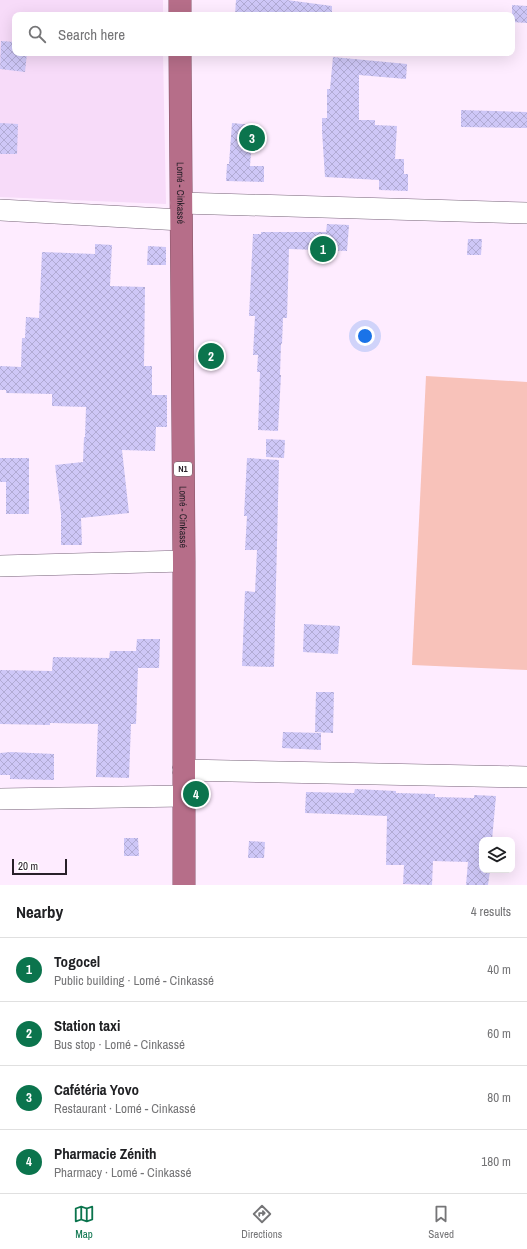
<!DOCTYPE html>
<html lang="en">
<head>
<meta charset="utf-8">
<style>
	:root { --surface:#fff; --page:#f6f6f6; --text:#202124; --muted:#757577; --line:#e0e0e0; --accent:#0b744d }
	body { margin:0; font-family:"Archivo Narrow",sans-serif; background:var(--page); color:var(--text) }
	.controls { position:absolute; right:12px; bottom:12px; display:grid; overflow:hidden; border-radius:8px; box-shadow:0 4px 16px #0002 }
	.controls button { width:36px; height:36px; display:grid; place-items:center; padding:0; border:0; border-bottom:1px solid var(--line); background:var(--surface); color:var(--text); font:20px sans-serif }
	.scale { position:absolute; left:12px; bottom:10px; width:55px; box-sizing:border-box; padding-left:4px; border:2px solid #282029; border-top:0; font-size:11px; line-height:14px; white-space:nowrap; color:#282029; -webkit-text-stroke:3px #fff; paint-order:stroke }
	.you { position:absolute; left:365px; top:336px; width:14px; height:14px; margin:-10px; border:3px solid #fff; border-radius:50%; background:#1a73e8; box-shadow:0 0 0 6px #1a73e833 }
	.badge { display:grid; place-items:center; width:26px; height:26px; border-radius:50%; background:var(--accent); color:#fff; font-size:13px; font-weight:700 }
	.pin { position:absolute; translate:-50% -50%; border:2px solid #fff; box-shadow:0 1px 4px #0006 }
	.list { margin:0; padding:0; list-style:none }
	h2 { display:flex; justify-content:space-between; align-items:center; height:52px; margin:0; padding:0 16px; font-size:17px }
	h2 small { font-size:13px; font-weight:400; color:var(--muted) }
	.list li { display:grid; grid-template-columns:26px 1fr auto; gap:12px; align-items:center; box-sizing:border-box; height:64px; padding:0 16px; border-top:1px solid var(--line) }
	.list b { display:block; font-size:15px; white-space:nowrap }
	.list p { margin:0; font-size:13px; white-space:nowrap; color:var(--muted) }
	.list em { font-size:13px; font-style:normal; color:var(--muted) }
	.icon { flex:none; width:22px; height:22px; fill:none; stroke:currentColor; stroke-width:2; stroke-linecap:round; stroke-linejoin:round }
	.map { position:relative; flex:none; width:527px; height:885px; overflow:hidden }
	.search { position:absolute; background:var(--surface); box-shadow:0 4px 16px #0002; left:12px; right:12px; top:12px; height:44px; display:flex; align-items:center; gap:10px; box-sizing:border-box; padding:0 14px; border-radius:8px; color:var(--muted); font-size:15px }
	.sheet { height:308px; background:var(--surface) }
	nav { display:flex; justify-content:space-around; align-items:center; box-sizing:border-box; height:56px; border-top:1px solid var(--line); background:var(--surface); font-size:11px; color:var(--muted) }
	nav a { display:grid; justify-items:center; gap:2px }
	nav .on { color:var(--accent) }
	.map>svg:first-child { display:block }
</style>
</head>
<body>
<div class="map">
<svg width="527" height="885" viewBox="0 0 527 885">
	<defs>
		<pattern id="building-cross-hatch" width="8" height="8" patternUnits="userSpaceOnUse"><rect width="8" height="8" fill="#cec7f7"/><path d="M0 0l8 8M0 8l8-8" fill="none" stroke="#b1abd4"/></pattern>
	</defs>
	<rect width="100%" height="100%" fill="#feecff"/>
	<polygon fill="#f7dbf9" points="0,0 163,0 163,15 15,15 15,53 163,53 166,204 0,197"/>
	<polygon fill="#f8c2ba" points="426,376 527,382 527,670 412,665"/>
	<g fill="url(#building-cross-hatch)">
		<polygon points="236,0 287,0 332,6 332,15 286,15 257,12 256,15 235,15"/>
		<polygon points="512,5 527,6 527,23 512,22"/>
		<polygon points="1,41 15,42 15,53 27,53 25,72 0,69"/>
		<polygon points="333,57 407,64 406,79 359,75 359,120 375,120 375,125 397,126 395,159 404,159 404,174 408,174 408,191 379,190 379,180 325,177 322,131 322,118 327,118 327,89 330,89"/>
		<polygon points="461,110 527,112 527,128 461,127"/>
		<polygon points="0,123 18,124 17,154 0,154"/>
		<polygon points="232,123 253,125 250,166 264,166 264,182 226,181 227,164 229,164"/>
		<polygon points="327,224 349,225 347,251 289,249 287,318 283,318 282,344 281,344 280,375 281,375 278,431 258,430 260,372 257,372 258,355 253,355 255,316 249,316 253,234 261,234 261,232 326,232"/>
		<polygon points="468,239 482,239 481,255 467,255"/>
		<polygon points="95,244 112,245 110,286 145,287 144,366 152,366 152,395 167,395 167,427 156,427 155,451 122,450 129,513 81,518 82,545 61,545 61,514 55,465 83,462 84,437 85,437 86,407 52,406 52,394 6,393 6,390 0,390 0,366 21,367 22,338 25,338 26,317 39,318 42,252 95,254"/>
		<polygon points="148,246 166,247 166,265 147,265"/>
		<polygon points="266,439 285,440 284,458 266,457"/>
		<polygon points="0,458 29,458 29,514 6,514 6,482 0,482"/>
		<polygon points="247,458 279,460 274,667 242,666 245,591 255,592 257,550 245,550 247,516 244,516"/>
		<polygon points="304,624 340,626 338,654 303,652"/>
		<polygon points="137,639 160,639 159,668 138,668 136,724 131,724 129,778 96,777 98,724 50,723 50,725 0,724 0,670 52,671 53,657 109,658 110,651 136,651"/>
		<polygon points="316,692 334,692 333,733 315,732"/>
		<polygon points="283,732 321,733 321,750 282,748"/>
		<polygon points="11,752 54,754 54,780 10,779 10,775 0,775 0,753"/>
		<polygon points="355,789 396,791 396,793 435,794 435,797 474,798 474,795 496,796 492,840 482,840 482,870 490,870 488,885 466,885 468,862 433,861 432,885 403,884 404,865 386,865 387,816 305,813 306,792 354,793"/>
		<polygon points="124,838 138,838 139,856 124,856"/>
		<polygon points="249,841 265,842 264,858 248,858"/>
	</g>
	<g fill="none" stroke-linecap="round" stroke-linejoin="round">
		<defs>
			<g id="minor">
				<polyline points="181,203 527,213"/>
				<polyline points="0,210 181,220"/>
				<polyline points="0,566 184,561"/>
				<polyline points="183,770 527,777"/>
				<polyline points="0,799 183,796"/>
			</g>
			<g id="highway">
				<polyline points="180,0 180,15"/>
				<path id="s1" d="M180 53 184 561V885"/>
			</g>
		</defs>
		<use href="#minor" stroke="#78657a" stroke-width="22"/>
		<use href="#highway" stroke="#845367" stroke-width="23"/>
		<use href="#minor" stroke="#fff" stroke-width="21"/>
		<use href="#highway" stroke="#b66e89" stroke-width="22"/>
	</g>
	<g text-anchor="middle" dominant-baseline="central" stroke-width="3.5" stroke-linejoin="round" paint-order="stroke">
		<rect fill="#fff" stroke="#686369" stroke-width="1" x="174" y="462" width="18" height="14" rx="3"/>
		<g font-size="9" font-weight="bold" fill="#282029">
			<text x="183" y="469">N1</text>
		</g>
		<g font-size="10" fill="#282029" stroke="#fff">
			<text stroke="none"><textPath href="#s1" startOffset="140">Lomé - Cinkassé</textPath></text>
			<text stroke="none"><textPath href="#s1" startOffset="464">Lomé - Cinkassé</textPath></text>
		</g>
	</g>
</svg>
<div class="controls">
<button><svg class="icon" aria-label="layers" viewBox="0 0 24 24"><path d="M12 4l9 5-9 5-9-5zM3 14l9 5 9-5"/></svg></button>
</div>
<div class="scale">20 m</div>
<div class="you"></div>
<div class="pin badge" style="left:323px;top:249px">1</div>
<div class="pin badge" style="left:211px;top:356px">2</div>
<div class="pin badge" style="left:252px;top:138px">3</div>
<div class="pin badge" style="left:196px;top:794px">4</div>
<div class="search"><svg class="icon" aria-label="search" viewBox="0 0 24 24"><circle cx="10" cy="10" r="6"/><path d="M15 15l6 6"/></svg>Search here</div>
</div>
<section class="sheet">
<h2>Nearby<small>4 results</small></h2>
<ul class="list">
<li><span class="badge">1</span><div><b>Togocel</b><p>Public building · Lomé - Cinkassé</p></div><em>40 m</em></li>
<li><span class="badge">2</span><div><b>Station taxi</b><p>Bus stop · Lomé - Cinkassé</p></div><em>60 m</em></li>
<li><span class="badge">3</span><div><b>Cafétéria Yovo</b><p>Restaurant · Lomé - Cinkassé</p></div><em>80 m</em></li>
<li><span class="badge">4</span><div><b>Pharmacie Zénith</b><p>Pharmacy · Lomé - Cinkassé</p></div><em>180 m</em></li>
</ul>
</section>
<nav>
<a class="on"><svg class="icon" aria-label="map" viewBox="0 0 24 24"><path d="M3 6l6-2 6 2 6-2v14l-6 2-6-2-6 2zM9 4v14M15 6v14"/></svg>Map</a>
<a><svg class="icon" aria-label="directions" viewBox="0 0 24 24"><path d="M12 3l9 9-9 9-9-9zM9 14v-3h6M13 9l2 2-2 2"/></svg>Directions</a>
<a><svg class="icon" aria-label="saved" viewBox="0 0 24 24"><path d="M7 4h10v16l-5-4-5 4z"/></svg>Saved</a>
</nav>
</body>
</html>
